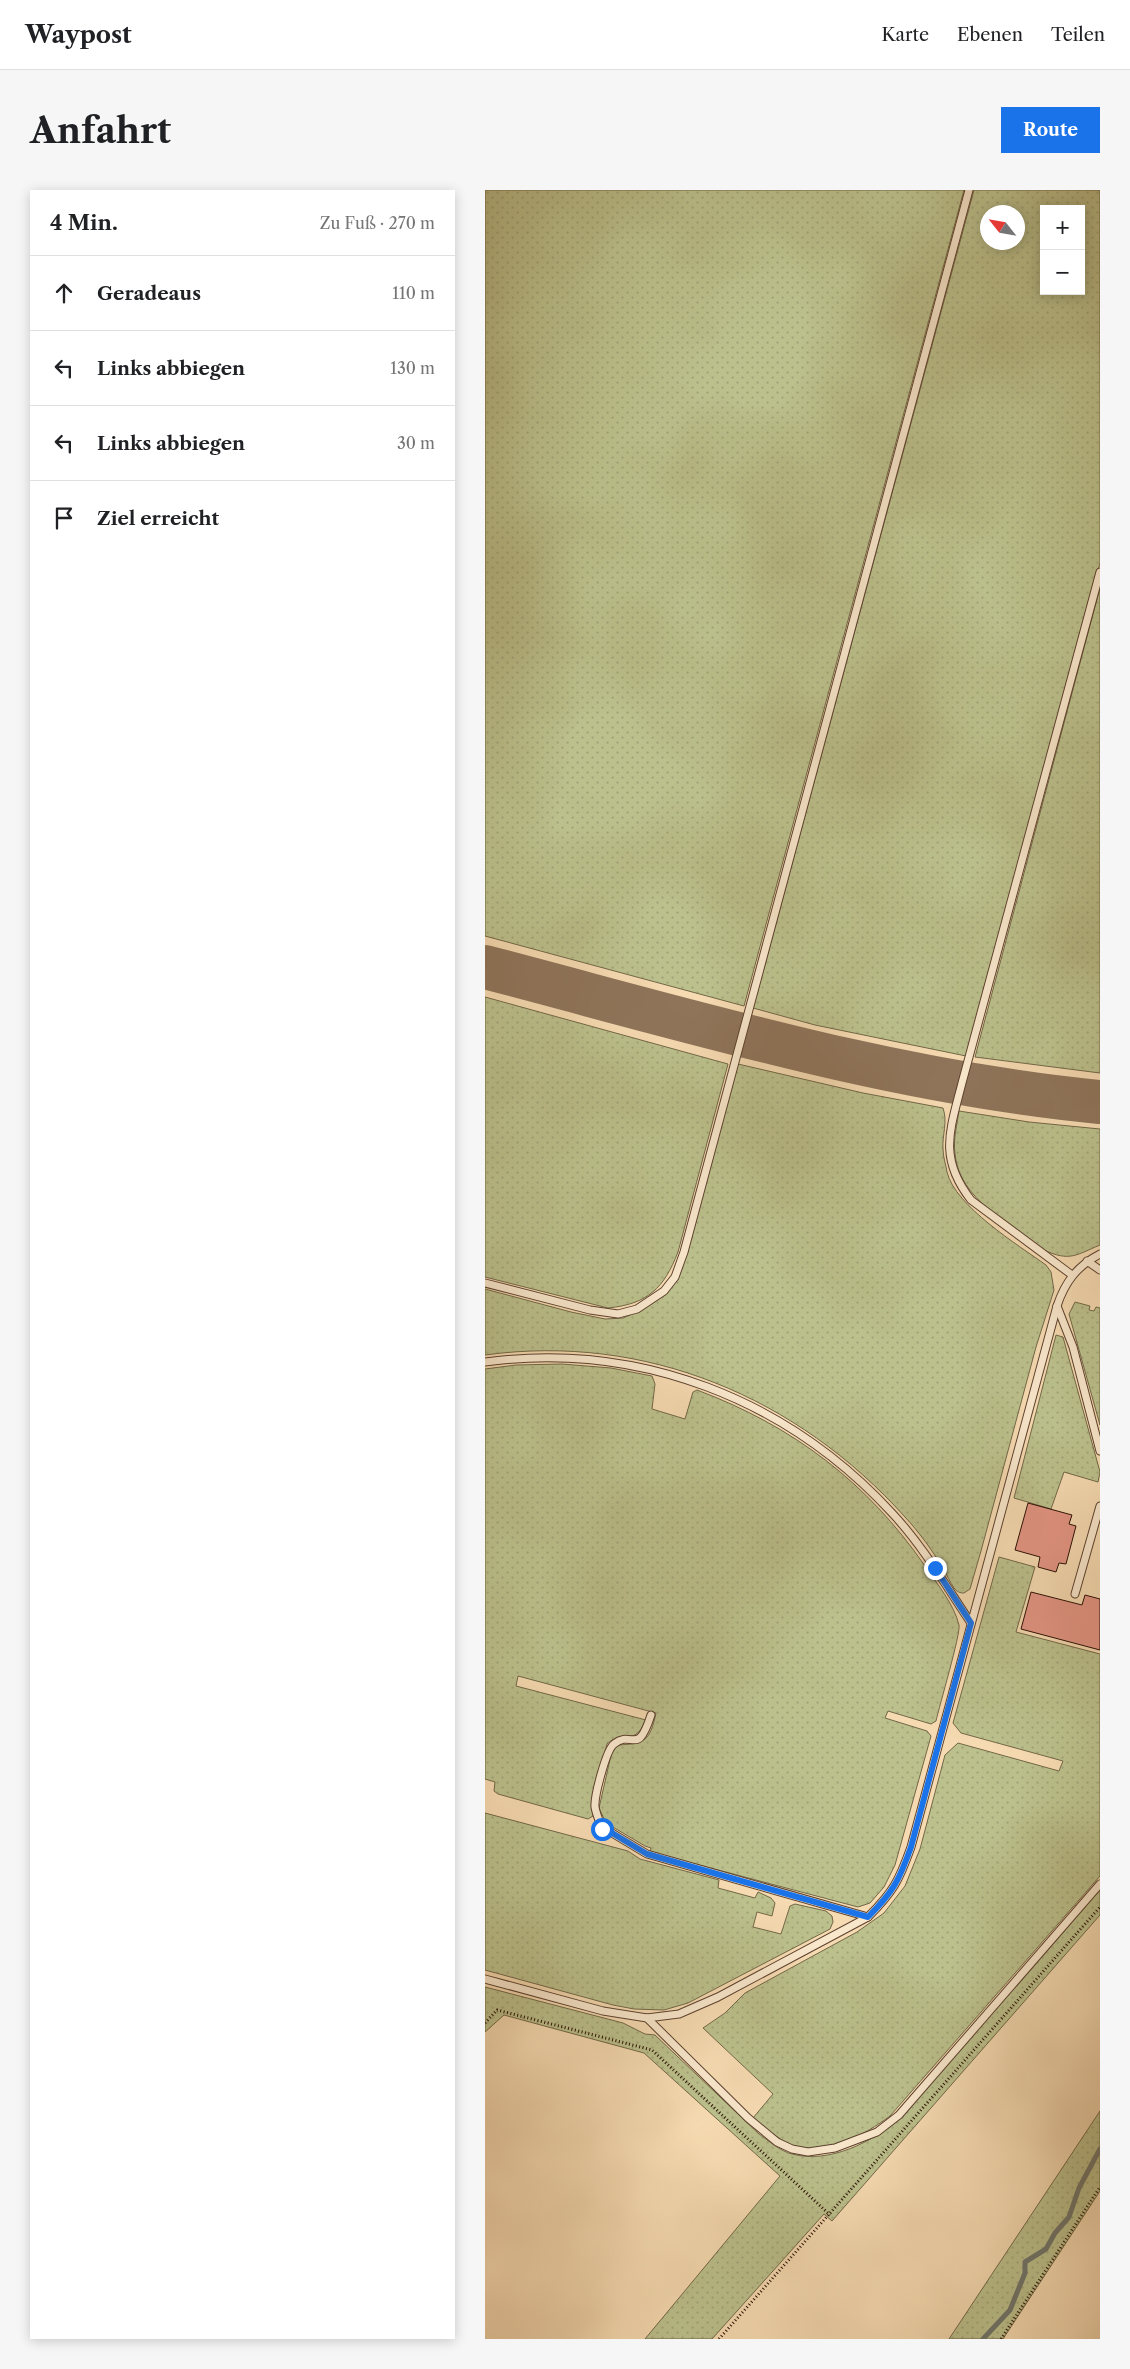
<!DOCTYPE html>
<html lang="de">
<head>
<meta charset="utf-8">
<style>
	:root { --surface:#fff; --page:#f6f6f6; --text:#202124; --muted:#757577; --line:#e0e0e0; --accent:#1a73e8 }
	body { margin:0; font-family:"Libre Caslon Text",serif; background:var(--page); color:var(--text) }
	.controls { position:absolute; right:15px; top:15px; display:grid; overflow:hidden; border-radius:0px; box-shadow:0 2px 12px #0003 }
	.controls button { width:45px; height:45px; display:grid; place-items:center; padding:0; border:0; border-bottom:1px solid var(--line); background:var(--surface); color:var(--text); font:25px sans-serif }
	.compass { position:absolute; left:495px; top:15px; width:45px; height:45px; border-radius:50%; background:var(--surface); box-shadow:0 2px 12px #0003; rotate:301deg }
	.stop { position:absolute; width:15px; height:15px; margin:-11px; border:4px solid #1a73e8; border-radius:50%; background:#fff }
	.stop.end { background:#1a73e8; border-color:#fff; box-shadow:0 1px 5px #0008 }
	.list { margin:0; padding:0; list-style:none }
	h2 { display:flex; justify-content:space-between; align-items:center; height:65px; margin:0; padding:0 20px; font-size:21px }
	h2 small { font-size:16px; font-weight:400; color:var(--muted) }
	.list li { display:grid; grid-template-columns:32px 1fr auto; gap:15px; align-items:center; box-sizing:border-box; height:75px; padding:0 20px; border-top:1px solid var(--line) }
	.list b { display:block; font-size:19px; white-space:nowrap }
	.list em { font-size:16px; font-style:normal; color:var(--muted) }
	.icon { flex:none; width:28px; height:28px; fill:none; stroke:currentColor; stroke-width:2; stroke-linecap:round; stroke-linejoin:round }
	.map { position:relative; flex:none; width:615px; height:2149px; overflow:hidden; border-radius:0px }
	header { display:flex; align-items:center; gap:30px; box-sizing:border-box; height:70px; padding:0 25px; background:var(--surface); border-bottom:1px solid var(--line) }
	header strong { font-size:24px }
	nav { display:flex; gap:28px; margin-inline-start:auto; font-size:18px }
	.intro { display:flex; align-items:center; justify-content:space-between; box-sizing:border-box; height:120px; padding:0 30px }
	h1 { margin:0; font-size:35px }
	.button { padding:12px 22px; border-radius:0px; background:var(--accent); color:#fff; font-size:18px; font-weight:700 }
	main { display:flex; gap:30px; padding:0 30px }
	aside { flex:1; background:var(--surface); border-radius:0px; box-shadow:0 2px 12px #0003 }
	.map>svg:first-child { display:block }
</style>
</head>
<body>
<header>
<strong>Waypost</strong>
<nav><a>Karte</a><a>Ebenen</a><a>Teilen</a></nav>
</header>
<div class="intro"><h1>Anfahrt</h1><a class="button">Route</a></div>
<main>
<aside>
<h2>4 Min.<small>Zu Fuß · 270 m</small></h2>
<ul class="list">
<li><svg class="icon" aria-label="ahead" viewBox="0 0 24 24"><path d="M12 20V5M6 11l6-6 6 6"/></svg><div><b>Geradeaus</b></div><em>110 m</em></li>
<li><svg class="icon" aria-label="left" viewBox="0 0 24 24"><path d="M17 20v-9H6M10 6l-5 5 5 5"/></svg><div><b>Links abbiegen</b></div><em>130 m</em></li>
<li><svg class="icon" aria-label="left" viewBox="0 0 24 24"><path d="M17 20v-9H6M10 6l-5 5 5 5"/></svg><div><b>Links abbiegen</b></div><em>30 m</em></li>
<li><svg class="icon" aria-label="arrive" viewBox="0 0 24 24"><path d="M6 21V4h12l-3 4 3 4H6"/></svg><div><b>Ziel erreicht</b></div></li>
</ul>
</aside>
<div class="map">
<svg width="615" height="2149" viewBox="0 0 615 2149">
	<defs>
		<pattern id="grass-dots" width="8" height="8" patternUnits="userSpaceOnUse" patternTransform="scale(1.25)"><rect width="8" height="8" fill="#bbc08c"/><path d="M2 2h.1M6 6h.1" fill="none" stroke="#a1a477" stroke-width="1.8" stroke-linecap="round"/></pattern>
	</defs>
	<rect width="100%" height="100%" fill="#f6dab1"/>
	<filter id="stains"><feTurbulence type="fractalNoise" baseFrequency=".004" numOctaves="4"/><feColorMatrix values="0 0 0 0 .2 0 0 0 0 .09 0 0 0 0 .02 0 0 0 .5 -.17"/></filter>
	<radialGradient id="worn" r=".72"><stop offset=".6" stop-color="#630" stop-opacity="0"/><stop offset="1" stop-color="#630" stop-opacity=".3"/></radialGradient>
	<g fill="url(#grass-dots)" stroke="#726747" fill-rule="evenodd">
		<polygon points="0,0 479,0 259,816 0,746"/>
		<path d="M489 0H615V373L481 866 330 835 268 818ZM559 19H596V101H559ZM502 22H532V52H502Z"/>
		<polygon points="615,398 615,883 490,867"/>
		<path d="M0 807 243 874 193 1062C179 1098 163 1114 123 1118L0 1087Z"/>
		<path d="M253 874 378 903 458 918C463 932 457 945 458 959 458 967 461 975 462 982 470 1016 533 1055 561 1075L566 1082 569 1100 551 1157 496 1361 485 1399 479 1403C475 1403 472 1402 469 1398 465 1392 462 1385 458 1378 447 1360 434 1342 420 1327 312 1207 161 1143 0 1165V1099L86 1122 120 1129 138 1128 157 1120 178 1105 200 1063Z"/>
		<path d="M474 921 544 932 615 939V1055C591 1065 585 1072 559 1060 526 1035 474 1009 470 964 468 949 472 935 474 921Z"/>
		<polygon points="590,1112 605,1116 604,1120 609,1121 611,1117 615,1118 615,1235 584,1124"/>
		<polygon points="571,1145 578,1147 615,1282 613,1292 579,1282 566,1319 529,1308"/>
		<path d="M77 1174 126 1178 167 1186 170 1194 167 1219 200 1229 208 1202 212 1200C308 1236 382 1292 440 1376 452 1394 469 1414 474 1435 476 1443 454 1517 451 1531L446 1534 403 1521 400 1528 442 1541 446 1546 410 1675 399 1697 385 1713 373 1717 165 1662 166 1658 160 1656 121 1633 114 1618 127 1561 132 1555C160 1554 165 1551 171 1523L33 1486 31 1496 161 1530C148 1559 140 1537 122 1554L107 1610 108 1626 103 1629 13 1604 9 1601 10 1592 0 1589V1179L31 1175Z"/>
		<path d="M514 1367 550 1377 531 1442 615 1464V1686L405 1926C380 1945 339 1967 307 1955 292 1949 280 1937 268 1928L288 1904 218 1838 240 1823 260 1803 372 1742 399 1723 420 1696 435 1659 460 1565 473 1553 574 1581 578 1571 476 1543 468 1533Z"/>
		<polygon points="0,1623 143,1661 155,1669 234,1690 233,1698 270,1708 273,1702 286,1708 290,1713 287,1726 272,1722 268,1737 296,1744 305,1716 310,1714 341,1721 347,1726 348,1732 345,1739 203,1813 179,1820 149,1819 128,1815 0,1780"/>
		<path d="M615 1700V1725L347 2031 339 2024 227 2149H160L295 1986 159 1863 19 1825 0 1842V1797L138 1833 160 1844 170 1845 274 1944C284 1951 295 1961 307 1964 345 1974 386 1952 415 1929Z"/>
		<polygon points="615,1921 615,2001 518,2149 464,2149"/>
	</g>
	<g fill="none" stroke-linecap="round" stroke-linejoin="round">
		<polyline stroke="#6f756c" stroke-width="5" points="498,2149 525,2120 540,2083 540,2072 561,2059 570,2043 584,2027 594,1998 615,1959"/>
		<path stroke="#8f745a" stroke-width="44" d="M0 777C203 830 405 892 615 912"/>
	</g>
	<g fill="#e39483" stroke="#280e02">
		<polygon points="543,1313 587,1325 584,1334 591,1336 581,1374 574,1373 571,1382 553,1377 555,1367 530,1360"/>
		<polygon points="546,1402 597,1415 600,1405 615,1409 615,1460 536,1439"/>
	</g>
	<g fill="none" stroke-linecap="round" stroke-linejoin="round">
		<defs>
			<g id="service">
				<polyline points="602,1071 615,1080"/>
				<path d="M587 1085 486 1010C453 968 465 940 477 893L615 382"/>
				<polyline points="0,1093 105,1120 133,1124 152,1119 179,1101 190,1087 199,1062 484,0"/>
				<polyline points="572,1116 588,1157 615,1261"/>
				<path d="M0 1172C154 1151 302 1209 407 1323 438 1356 461 1396 486 1433"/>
				<polyline points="590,1404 615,1316"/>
				<path d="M166 1525C152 1568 148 1539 129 1554 121 1560 109 1607 110 1617 111 1624 115 1632 117 1639L127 1643 162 1664 383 1727"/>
				<path d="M0 1789 118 1821 162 1828 194 1824 233 1807 383 1727C408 1702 414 1691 426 1657L572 1116C580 1092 592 1076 615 1064"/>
				<polyline points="162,1828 263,1928 292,1952 307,1959 323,1962 350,1958 392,1942 414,1925 615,1694"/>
			</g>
		</defs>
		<use href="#service" stroke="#5c412e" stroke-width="9"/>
		<g stroke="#280e02" stroke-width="3" stroke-dasharray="1 2.5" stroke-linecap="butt">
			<polyline points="0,1833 12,1820 167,1860 345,2025"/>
			<polyline points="234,2149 615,1717"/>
			<polyline points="516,2149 615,1997"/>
		</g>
		<use href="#service" stroke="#f9e7cc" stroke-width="7"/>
	</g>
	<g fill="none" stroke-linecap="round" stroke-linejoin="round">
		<path stroke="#1a73e8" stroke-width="6" d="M117 1639 127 1643 162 1664 383 1727C408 1702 414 1691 426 1657L486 1433 450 1378"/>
	</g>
	<rect width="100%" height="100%" filter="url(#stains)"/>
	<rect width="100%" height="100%" fill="url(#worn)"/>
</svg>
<div class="controls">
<button>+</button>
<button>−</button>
</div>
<svg class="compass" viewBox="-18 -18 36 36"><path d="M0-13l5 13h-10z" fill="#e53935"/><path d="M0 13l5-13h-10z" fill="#757577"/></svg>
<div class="stop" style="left:117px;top:1639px"></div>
<div class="stop end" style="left:450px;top:1378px"></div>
</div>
</main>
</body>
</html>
